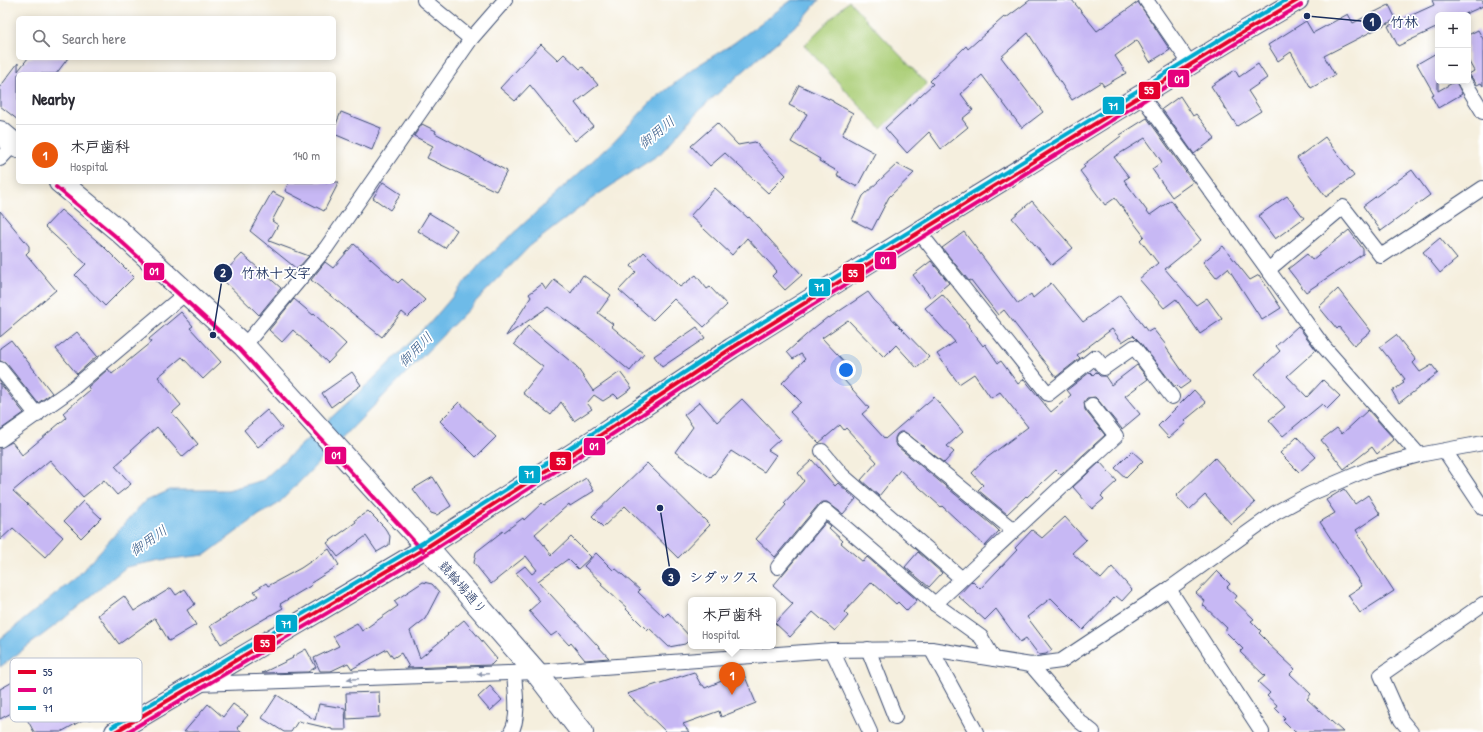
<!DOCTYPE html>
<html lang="en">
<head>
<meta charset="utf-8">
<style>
	:root { --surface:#fff; --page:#f7f7f7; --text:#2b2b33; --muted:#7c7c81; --line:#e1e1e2; --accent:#ea580c }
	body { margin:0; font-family:"Patrick Hand","Klee One",sans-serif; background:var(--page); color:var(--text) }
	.controls { position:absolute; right:12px; top:12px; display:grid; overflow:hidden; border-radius:6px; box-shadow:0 2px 10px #0003 }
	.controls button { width:36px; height:36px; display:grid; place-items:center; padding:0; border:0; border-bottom:1px solid var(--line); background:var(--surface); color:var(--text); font:20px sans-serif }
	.you { position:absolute; left:846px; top:370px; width:14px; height:14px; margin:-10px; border:3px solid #fff; border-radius:50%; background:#1a73e8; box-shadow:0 0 0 6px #1a73e833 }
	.badge { display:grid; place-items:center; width:26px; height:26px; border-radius:50%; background:var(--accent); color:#fff; font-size:13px; font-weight:700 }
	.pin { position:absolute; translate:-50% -33px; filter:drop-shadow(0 1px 2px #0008) }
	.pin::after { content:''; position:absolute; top:21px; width:14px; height:12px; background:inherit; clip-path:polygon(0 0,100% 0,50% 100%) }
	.popup { position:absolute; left:688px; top:597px; width:88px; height:52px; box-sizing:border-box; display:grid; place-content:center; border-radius:6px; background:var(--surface); filter:drop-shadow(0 1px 3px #0005); font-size:13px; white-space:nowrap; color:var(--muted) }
	.popup b { font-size:15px; color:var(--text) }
	.popup::after { content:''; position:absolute; left:50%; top:100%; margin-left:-8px; border:8px solid transparent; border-top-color:var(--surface) }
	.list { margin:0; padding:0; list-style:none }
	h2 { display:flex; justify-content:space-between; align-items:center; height:52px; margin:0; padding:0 16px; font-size:17px }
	h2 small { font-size:13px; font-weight:400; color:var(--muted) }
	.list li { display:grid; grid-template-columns:26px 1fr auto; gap:12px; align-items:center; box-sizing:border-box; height:60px; padding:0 16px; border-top:1px solid var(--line) }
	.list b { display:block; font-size:15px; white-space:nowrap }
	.list p { margin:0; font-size:13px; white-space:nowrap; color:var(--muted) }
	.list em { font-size:13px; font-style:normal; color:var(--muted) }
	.icon { flex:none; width:22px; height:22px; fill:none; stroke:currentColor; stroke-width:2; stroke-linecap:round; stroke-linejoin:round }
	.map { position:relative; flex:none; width:1483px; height:732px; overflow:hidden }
	.search { position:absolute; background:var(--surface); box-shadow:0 2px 10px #0003; left:16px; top:16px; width:320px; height:44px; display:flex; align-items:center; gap:10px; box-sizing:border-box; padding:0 14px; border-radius:6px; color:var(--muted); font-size:15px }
	.panel { position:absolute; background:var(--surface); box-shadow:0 2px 10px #0003; left:16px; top:72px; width:320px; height:112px; border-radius:6px }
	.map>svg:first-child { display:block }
</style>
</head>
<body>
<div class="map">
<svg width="1483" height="732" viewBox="0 0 1483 732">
	<rect width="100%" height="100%" fill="#fff"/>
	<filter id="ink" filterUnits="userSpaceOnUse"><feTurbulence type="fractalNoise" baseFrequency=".025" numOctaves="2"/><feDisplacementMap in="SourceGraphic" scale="8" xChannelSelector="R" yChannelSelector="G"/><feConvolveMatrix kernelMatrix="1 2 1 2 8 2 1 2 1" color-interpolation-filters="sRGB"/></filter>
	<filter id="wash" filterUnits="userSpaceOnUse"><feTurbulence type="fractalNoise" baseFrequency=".012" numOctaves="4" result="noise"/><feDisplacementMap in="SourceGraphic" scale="16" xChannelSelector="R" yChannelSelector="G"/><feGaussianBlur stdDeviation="0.9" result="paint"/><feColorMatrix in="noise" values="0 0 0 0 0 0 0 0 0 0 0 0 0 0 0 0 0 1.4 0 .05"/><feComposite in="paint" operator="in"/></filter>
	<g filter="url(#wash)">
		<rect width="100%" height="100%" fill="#f5efde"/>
		<polygon fill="#accf78" stroke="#647f6b" points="849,1 927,84 881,129 804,45"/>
		<polygon fill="#6ebbe8" stroke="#4475a3" points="792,0 819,0 803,19 699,110 661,153 594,197 530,246 278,504 259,515 205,555 161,560 126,567 61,621 0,667 0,639 77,577 144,502 170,490 228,490 263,480 370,382 430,323 482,262 613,142 652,101 697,66 734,43"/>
		<g id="blocks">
			<g fill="#c7b8f4">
				<polygon points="1030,0 1072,0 1097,31 1138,2 1170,50 1150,62 1137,40 1115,56 1126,73 1104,86 1101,82 1072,100 1028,33 1001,57 1043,112 1022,128 982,75 961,94 973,110 962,119 968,127 941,149 929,132 907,153 885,128 933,84 930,81 966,46 968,49 1004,17 1006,18"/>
				<polygon points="1432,0 1483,0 1483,6 1463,15 1438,15 1438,27 1398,46 1388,26 1434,5"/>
				<polygon points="1389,5 1396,19 1324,56 1335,75 1311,88 1291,52 1278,61 1268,45 1306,21 1313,33 1348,14 1353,23"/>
				<polygon points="1478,30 1483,39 1483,86 1481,83 1477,85 1469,74 1474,71 1468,60 1468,35"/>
				<polygon points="541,44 558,60 564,54 580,69 583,67 598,85 575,103 593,126 575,141 530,85 515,101 500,88"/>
				<polygon points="1438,52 1438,91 1456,81 1462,94 1438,108 1431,95 1434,94 1417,64"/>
				<polygon points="28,58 68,58 56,74 18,74 18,120 0,106 0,87 18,63 18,71"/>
				<polygon points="1258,64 1267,78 1248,91 1261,111 1237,126 1211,86 1235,70 1239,77"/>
				<polygon points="799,85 833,101 833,102 853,113 842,135 875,153 857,187 837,176 839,172 819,161 820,159 791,142 807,114 789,105"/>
				<polygon points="1180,96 1193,116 1196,114 1215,138 1194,154 1162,109"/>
				<polygon points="341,112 381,128 372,150 334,134 334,129"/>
				<polygon points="1147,118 1193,182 1172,197 1152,169 1162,162 1145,138 1114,157 1129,177 1124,180 1150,215 1171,200 1181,215 1201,240 1165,269 1196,305 1207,298 1222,319 1200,334 1176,299 1164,308 1139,279 1158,263 1140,240 1144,236 1115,198 1105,205 1080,171 1085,167 1083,165 1121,136 1120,135"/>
				<polygon points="717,123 738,145 755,142 786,175 768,193 725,153 710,166 691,146"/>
				<polygon points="422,124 436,131 435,133 507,171 496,191 427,158 433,146 414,136"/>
				<polygon points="1325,137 1354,176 1326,197 1297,158"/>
				<polygon points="897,164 914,173 889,197 872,230 852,220 863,196"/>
				<polygon points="1412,170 1430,195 1381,231 1363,206"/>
				<polygon points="289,182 339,182 324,211 285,191"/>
				<polygon points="383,182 401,194 390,210 373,198"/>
				<polygon points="715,188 748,218 749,217 802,275 785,290 772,276 777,271 747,238 732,255 690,216"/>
				<polygon points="272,192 284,198 272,221 278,225 269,241 309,256 297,269 250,231"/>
				<polygon points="1287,196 1304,218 1275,239 1258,216"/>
				<polygon points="1032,201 1073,248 1052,265 1012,218"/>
				<polygon points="61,210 103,246 134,277 105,306 75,275 86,264 45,227"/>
				<polygon points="0,211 29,246 29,251 26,254 56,290 0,337"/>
				<polygon points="429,213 457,230 445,248 418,231"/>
				<polygon points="1349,230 1363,249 1363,254 1306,292 1288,269 1307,254 1312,260"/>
				<polygon points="964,232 1018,304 1031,294 1033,298 1051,283 1083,322 1120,295 1148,332 1153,329 1166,345 1165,346 1190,382 1180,389 1176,385 1175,387 1140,342 1133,335 1122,342 1112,329 1077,355 1080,358 1056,377 1004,310 998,315 971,280 969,281 942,248"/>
				<polygon points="1440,238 1457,259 1440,273 1423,252"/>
				<polygon points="354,244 398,283 402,279 425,300 408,317 402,312 382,337 311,280 325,262 333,268"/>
				<polygon points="1223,246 1250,280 1259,275 1281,308 1262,320 1228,268 1216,278 1203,262"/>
				<polygon points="644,252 680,287 696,275 707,289 710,287 727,305 704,327 674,299 653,320 619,290 636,272 631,266"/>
				<polygon points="242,254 281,288 259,315 220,277"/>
				<polygon points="931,261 949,283 931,298 913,275"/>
				<polygon points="583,275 611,295 598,313 613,324 611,326 644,354 630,371 594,341 548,307 506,336 531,297 529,294 542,284 546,290 554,280 571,293"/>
				<polygon points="1338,289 1371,331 1354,345 1339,327 1337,329 1319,307"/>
				<polygon points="868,292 874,300 929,357 917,368 896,345 884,357 848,320 822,338 853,371 844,380 869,408 862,414 885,439 934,397 963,432 947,446 954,452 944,463 905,432 900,432 897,434 895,438 895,443 898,447 995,527 999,531 985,546 942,506 941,507 900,470 879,496 861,480 877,462 846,428 844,430 840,425 819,443 790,412 801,402 782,383 805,359 801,354 793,359 787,352 814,328 828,317 829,318"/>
				<polygon points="942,294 969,325 968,326 983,346 985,344 998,363 1001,361 1018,384 1024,379 1051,412 1071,395 1067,390 1090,372 1093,375 1096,372 1100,376 1105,376 1111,385 1137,365 1148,379 1125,396 1140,414 1122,429 1098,400 1095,397 1087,398 1084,402 1085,410 1105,435 1061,475 1056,470 1027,497 1026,496 1007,514 978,490 983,485 972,473 984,460 1028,427 1000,392 991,398 974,374 959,384 937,354 955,342 925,308"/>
				<polygon points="294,299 313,315 314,314 346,344 328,363 293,330 282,342 269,330"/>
				<polygon points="181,312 193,326 190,328 221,362 203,379 182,357 158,377 181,405 172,413 198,444 183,457 157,427 131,450 132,451 115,466 131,484 117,495 104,480 83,497 50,460 13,491 63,537 45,557 13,528 0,540 0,448 12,442 22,455 66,418 63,413 90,390 88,387 108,369 112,374 151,342 149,339"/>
				<polygon points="528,326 576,366 593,391 620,372 632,388 618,398 614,394 603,401 594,395 587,403 592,409 574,421 561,402 551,415 523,393 543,368 543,367 514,344"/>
				<polygon points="1298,326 1316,350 1287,376 1307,397 1323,380 1340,396 1327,409 1322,404 1283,436 1269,420 1285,407 1255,374 1280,351 1276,346"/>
				<polygon points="697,327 705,338 662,367 654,356"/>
				<polygon points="77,332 97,356 77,374 56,349"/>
				<polygon points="1396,335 1416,360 1413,363 1420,372 1432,365 1438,373 1399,403 1392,391 1404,383 1402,381 1405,379 1380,347"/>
				<polygon points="11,340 52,393 38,403 7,364 0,361 0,348"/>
				<polygon points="352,372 361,385 331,407 322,393"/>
				<polygon points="0,383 24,413 0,430"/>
				<polygon points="1194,390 1206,403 1184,421 1186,423 1169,438 1158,426"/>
				<polygon points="742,399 780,439 768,450 776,455 764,472 731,451 711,478 675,452 693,427 684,415 700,402 717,422"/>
				<polygon points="459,402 496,437 476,457 440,421"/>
				<polygon points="267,410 282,428 258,447 244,430"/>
				<polygon points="1368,410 1394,439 1377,454 1372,447 1344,469 1321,440 1337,428 1342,434"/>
				<polygon points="1297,437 1316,457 1299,472 1280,453"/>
				<polygon points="1132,451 1143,461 1126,478 1115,468"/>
				<polygon points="1215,458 1255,503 1231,524 1205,495 1189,510 1176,496"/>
				<polygon points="812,460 835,486 838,483 856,499 843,514 827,502 822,502 819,504 775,557 756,539 786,505 784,503 804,481 798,473"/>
				<polygon points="1100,462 1117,481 1101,496 1104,499 1092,509 1073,487"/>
				<polygon points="647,463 710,525 678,558 625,506 603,527 592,516"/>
				<polygon points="433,477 451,506 437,515 431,513 413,489"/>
				<polygon points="586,478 594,491 570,506 569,504 535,534 552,555 571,537 591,557 578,569 568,559 538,581 609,658 585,660 571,643 569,645 557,632 551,636 529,611 540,601 516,573 525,566 532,574 537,570 526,556 491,584 474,563 476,552 503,531 504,532 523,518 524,520 542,503 544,505"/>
				<polygon points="1344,489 1355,504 1368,495 1380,514 1356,530 1368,549 1367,550 1394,591 1360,613 1348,595 1362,586 1320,522 1335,513 1326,500"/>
				<polygon points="83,501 101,518 81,538 64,521"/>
				<polygon points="368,511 384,527 390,536 389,545 377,552 366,536 338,557 327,543 356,522 355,520"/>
				<polygon points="1065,517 1086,540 1072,553 1101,579 1112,567 1132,590 1122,601 1116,596 1083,630 1051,598 1027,617 1052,650 1046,654 1039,655 1026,638 1020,642 996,609 985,620 958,596 972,581 980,589 1017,550 1015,548 1032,530 1042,538"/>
				<polygon points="826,522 831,526 829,528 843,541 841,543 863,562 867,557 917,600 907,611 898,602 896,604 872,582 844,612 848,616 835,631 813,612 790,637 775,623 793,604 773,586"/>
				<polygon points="329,549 339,565 311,583 312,585 280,604 283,608 221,644 210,626 258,596 254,591 266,583 268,586 301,568"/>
				<polygon points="918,552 942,573 929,587 905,567"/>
				<polygon points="596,553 613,570 615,568 640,590 638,592 664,617 668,613 691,638 685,644 669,647 649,628 647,630 626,609 627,608 601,585 602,583 584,566"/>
				<polygon points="1217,571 1230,584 1227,587 1237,596 1234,600 1254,619 1251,621 1261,631 1259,633 1268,642 1267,643 1295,669 1290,674 1311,694 1307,699 1343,732 1295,732 1283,720 1285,718 1275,708 1277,705 1267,696 1270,693 1258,682 1265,676 1240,652 1243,649 1225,631 1227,628 1203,605 1205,601 1196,593"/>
				<polygon points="423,582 432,584 439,592 425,619 410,631 420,658 448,635 447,634 464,620 497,659 491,665 407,668 409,667 401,653 393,658 387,649 352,669 348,663 331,671 320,671 314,658 339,646 333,636 357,623 362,631 398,606 394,601"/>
				<polygon points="171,588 176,595 185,589 195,604 187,610 196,625 169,641 155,618 119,644 98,615 124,596 134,611"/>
				<polygon points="306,649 316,667 308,672 262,673 293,658 292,657"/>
				<polygon points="81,672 88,685 112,672 127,699 89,720 88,717 61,732 34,732 21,708 0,719 0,689 27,674 41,700 70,684 67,679"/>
				<polygon points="694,672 701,685 703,685 705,688 743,672 756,703 721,717 719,711 683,724 689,732 666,732 627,694"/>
				<polygon points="490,686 502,700 490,711 478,697"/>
				<polygon points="379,692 380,717 347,719 346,693"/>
				<polygon points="277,695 315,720 319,704 345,708 346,730 332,730 332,729 298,721 291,732 284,732 262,718"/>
				<polygon points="208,704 223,717 233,704 248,715 237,728 242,732 184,732"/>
			</g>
		</g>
	</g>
	<g filter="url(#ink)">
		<use href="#blocks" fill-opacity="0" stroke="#3c4c71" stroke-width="1"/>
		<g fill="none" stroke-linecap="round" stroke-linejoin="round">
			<defs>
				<g id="street">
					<polyline points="424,0 471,39"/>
					<polyline points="1146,0 1191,65"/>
					<polyline points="1464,81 1483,112"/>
					<polyline points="1141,95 1324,347 1419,455"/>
					<polyline points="0,159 14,144"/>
					<polyline points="919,232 1048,394 1095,357 1104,368 1134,347 1172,397"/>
					<polyline points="1268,270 1343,207 1381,256 1483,188"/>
					<polyline points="244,346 326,248 471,39 505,0"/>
					<polyline points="0,369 37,415"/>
					<polyline points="0,440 72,389 186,293"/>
					<polyline points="903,440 1013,530"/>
					<polyline points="822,451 842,475 961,578"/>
					<polyline points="1445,451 1483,508"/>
					<polyline points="778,567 825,510 935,604 981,637 994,659"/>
					<polyline points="1169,589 1262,732"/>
					<polyline points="935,604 1116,436 1092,405"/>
					<polyline points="868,649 895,717"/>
					<polyline points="931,649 976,732"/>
					<polyline points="832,650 870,732"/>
					<polyline points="1031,665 1079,721 1093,732"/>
					<polyline points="198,684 536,672 832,650 931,649 1031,665 1061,661 1169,589 1275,513 1310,494 1371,468 1419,455 1483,443"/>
					<path d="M511 732C520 718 515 689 514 673"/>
					<polyline points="1411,732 1401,720 1381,675 1483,604"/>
				</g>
				<polyline id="secondary" points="115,732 427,547 578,450 732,348 844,278 1245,31 1298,0"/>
				<g id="primary">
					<polyline points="0,132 18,147"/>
					<polyline points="60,182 118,230 244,346 427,547 536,672 582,732"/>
				</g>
			</defs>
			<use href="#street" stroke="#3c4c71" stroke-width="16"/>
			<use href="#secondary" stroke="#3c4c71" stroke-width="22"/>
			<use href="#primary" stroke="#3c4c71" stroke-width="24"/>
			<use href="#street" stroke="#fff" stroke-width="14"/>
			<use href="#secondary" stroke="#fff" stroke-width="20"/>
			<use href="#primary" stroke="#fff" stroke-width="22"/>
			<defs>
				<polyline id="bus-1" points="115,732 427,547 578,450 732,348 1245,31 1298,0"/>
				<g id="bus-2">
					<polyline points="56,187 114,235 240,350 423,551"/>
					<polyline points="127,732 430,552 581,455 735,353 1248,36 1301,5"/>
				</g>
				<polyline id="bus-3" points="112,727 424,542 575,445 729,343 1242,26 1286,0"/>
			</defs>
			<use href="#bus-1" stroke="#fff" stroke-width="7"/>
			<use href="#bus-2" stroke="#fff" stroke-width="7"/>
			<use href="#bus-3" stroke="#fff" stroke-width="7"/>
			<use href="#bus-1" stroke="#e4002b" stroke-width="4"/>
			<use href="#bus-2" stroke="#e5007d" stroke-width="4"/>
			<use href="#bus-3" stroke="#00a9ce" stroke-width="4"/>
		</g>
		<defs><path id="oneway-solid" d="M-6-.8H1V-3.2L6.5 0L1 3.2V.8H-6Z"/></defs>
		<g fill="#8d97ae">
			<use href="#oneway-solid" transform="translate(483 674) rotate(178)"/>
			<use href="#oneway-solid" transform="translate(353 679) rotate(178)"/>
		</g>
	</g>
	<g text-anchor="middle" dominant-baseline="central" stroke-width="3.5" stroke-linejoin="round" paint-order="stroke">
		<g font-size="13" fill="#1b2f5e" stroke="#fff">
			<text transform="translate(463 587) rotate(49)">競輪場通り</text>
		</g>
		<g font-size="14" font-style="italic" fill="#345987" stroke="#fff">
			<text transform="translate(656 132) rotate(-39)">御用川</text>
			<text transform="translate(415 349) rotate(-45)">御用川</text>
			<text transform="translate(148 540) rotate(-35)">御用川</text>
		</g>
	</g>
	<rect x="10" y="658" width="132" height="64" rx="6" fill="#fff" stroke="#bbc1cf" stroke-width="1"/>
	<rect x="18" y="670" width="18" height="4" fill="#e4002b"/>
	<rect x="18" y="688" width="18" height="4" fill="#e5007d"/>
	<rect x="18" y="706" width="18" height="4" fill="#00a9ce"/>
	<g font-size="11" fill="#1b2f5e">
		<text x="43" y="676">55</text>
		<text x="43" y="694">01</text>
		<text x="43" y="712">71</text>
	</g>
	<path fill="none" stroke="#1b2f5e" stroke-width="1.5" d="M1307 16L1372 22M213 335L223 273M660 508L671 577"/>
	<g fill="#1b2f5e" stroke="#fff" stroke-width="1.5">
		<circle cx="1307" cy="16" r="4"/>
		<circle cx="213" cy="335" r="4"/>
		<circle cx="660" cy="508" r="4"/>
		<circle cx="1372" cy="22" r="10"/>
		<circle cx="223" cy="273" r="10"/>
		<circle cx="671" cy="577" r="10"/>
	</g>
	<g font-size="12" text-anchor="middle" font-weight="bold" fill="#fff">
		<text x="1372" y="26">1</text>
		<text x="223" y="277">2</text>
		<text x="671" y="582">3</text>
	</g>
	<g font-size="14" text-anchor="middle" font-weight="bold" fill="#1b2f5e" stroke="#fff" stroke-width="3.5" stroke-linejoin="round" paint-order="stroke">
		<text x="1404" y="27">竹林</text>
		<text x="276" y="278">竹林十文字</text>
		<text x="724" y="582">シダックス</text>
	</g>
	<g stroke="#fff" stroke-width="1.5">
		<rect x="1167" y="69" width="23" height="19" rx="4" fill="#e5007d"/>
		<rect x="1138" y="81" width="23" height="19" rx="4" fill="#e4002b"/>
		<rect x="1102" y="96" width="23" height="19" rx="4" fill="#00a9ce"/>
		<rect x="874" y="251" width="23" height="19" rx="4" fill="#e5007d"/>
		<rect x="143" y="262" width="22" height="19" rx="4" fill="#e5007d"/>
		<rect x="842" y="263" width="23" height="20" rx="4" fill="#e4002b"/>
		<rect x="808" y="278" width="23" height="19" rx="4" fill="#00a9ce"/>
		<rect x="583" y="437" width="23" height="19" rx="4" fill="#e5007d"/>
		<rect x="324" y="446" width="23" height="19" rx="4" fill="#e5007d"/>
		<rect x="549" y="451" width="23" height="20" rx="4" fill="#e4002b"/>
		<rect x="518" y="465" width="23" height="19" rx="4" fill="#00a9ce"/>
		<rect x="275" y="614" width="23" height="19" rx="4" fill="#00a9ce"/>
		<rect x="253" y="634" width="23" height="19" rx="4" fill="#e4002b"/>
	</g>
	<g font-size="11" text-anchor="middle" font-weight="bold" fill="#fff">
		<text x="1179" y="83">01</text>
		<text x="1149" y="94">55</text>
		<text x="1113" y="110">71</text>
		<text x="885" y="264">01</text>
		<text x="154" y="275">01</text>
		<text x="853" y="277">55</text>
		<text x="819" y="291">71</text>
		<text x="594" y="450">01</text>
		<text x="336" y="459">01</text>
		<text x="561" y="465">55</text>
		<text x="529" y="478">71</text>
		<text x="286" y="628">71</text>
		<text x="265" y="647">55</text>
	</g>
</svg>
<div class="controls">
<button>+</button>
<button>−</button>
</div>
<div class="you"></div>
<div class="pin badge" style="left:732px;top:695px">1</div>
<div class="popup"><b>木戸歯科</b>Hospital</div>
<div class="search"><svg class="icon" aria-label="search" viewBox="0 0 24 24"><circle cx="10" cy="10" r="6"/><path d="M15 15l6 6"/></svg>Search here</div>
<section class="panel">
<h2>Nearby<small></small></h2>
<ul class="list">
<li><span class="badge">1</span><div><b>木戸歯科</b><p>Hospital</p></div><em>140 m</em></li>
</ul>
</section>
</div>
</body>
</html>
